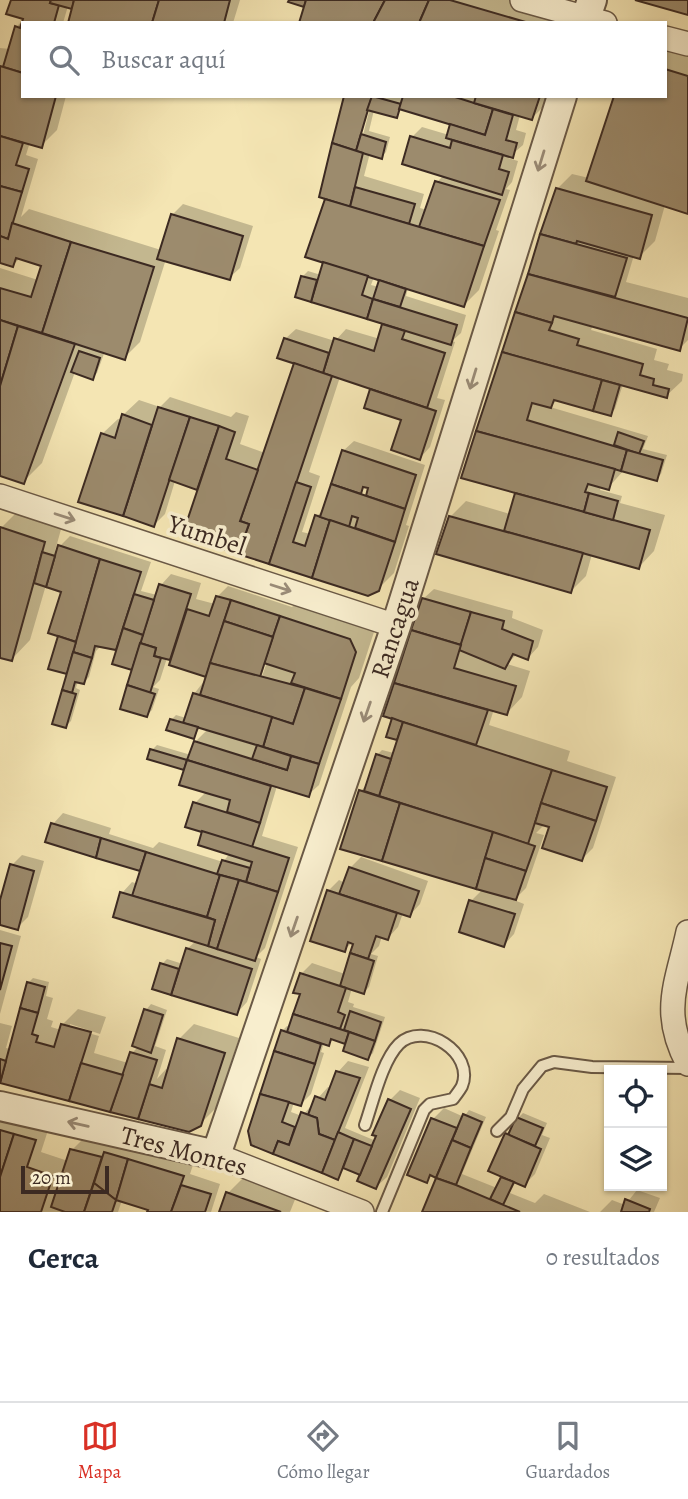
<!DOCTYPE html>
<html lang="es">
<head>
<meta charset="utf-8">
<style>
	:root { --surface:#fff; --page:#f2f2f3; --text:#1f2937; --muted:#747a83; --line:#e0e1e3; --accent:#d93025 }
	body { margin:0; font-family:Alegreya,serif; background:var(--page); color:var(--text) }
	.controls { position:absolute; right:21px; bottom:21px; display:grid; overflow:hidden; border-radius:0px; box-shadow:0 2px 5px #0004 }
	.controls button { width:63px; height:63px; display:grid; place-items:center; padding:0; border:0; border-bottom:2px solid var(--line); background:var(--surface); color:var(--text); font:35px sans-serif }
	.scale { position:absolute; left:21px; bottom:18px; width:88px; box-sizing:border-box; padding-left:7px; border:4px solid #3c2a22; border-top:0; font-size:19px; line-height:24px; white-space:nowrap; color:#3c2a22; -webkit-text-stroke:5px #f8eece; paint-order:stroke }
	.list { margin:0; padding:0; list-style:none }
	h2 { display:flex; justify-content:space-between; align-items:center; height:91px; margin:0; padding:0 28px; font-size:30px }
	h2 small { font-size:23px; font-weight:400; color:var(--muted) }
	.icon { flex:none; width:38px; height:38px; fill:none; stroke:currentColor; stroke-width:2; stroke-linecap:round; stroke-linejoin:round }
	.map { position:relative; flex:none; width:688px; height:1212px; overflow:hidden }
	.search { position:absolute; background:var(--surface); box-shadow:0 2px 5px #0004; left:21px; right:21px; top:21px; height:77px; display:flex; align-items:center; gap:18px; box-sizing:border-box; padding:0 24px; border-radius:0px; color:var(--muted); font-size:26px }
	.sheet { height:189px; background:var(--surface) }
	nav { display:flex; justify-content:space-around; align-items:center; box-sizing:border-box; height:98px; border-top:2px solid var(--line); background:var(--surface); font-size:19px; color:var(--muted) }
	nav a { display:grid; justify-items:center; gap:4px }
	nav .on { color:var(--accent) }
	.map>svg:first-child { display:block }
</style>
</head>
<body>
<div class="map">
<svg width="688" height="1212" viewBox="0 0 688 1212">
	<rect width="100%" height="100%" fill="#f4e5b3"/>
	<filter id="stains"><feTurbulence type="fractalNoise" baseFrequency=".00286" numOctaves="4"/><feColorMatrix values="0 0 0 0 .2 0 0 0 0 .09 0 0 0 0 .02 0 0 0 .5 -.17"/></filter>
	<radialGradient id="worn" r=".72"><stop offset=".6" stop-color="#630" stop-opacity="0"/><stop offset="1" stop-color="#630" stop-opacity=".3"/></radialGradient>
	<g fill="#0003" fill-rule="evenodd">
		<polygon points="12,0 240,0 233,23 70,23 74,8 68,6 63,23 23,23 23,96 66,96 57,130 41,146 30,142 26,155 38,159 21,217 29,209 161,250 172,215 183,204 253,226 240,268 229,278 166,259 140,342 124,358 105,351 97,373 92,378 75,372 42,463 23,482 0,474 0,268 38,280 43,265 20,258 13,265 0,261 0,48 10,49 16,27 26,18"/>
		<polygon points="290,0 517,0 570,23 301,23 308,0"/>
		<polygon points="665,44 688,51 688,212 665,205 655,241 639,257 634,255 626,282 688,298 688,340 679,349 593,325 591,330 657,349 654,360 669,364 667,370 683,374 682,381 666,396 623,384 615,409 610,414 558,399 550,407 648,436 643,449 667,455 661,474 656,479 624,470 608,488 601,486 600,490 622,496 620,503 665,515 654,551 639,567 592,554 586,576 571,591 450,517 466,501 510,514 517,492 463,477 542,235 557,189 572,174 589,178 665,96"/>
		<path d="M345 96H394L404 99 405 96H549L547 103 532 118 520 115 516 130 526 133 523 145 508 158 518 161 512 182 506 189 510 190 496 230 499 231 479 290 464 305 408 288 406 296 466 315 461 333 452 341 455 342 437 398 445 400 430 447 420 458 403 419 367 407 373 388 340 377 309 472 320 476 302 532 311 534 317 516 325 508 343 451 354 441 425 465 406 525 409 526 394 573 378 589 368 594 200 488 175 481 165 514 154 525 80 501 102 434 118 419 122 420 123 415 139 400 160 407 170 397 231 417 236 412 249 416 240 444 265 453 296 362 285 339 296 329 335 341 346 329 380 339 385 323 297 296 303 276 308 271 321 275 324 263 329 198ZM366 108H370L363 135 358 140ZM402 108 452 123 449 135 422 127 412 137 444 175 437 182 427 210 420 208 424 194 364 176 370 153 381 157 386 152 390 137 369 131 374 110 396 116ZM374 277 383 279 379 287 371 285ZM362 484 370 487 367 498 359 495Z"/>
		<path d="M20 509 63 522 55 551 70 536 151 562 141 591 157 595 161 585 171 574 201 583 196 599 215 604 217 597 228 586 292 607 301 598 369 620 374 632 359 678 351 687 319 785 308 795 277 786 262 836 298 847 265 948 256 957 261 959 247 1002 237 1013 154 988 162 964 167 959 183 964 187 949 196 941 122 893 132 882 138 884 144 864 53 824 63 813 111 828 109 834 153 848 159 842 223 862 230 853 204 830 195 803 207 791 186 769 152 750 157 745 191 755 195 742 208 729 201 726 194 737 171 720 176 715 186 718 194 694 208 676 167 658 160 680 153 687 159 689 152 710 147 715 134 669 120 644 115 648 101 646 96 651 89 677 84 682 78 681 76 688 80 690 71 721 66 726 69 672 60 635 63 590 46 585 30 640 11 660 0 657V532L1 528ZM263 662H267L259 685 256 684Z"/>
		<polygon points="434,589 513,611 512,618 543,630 538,647 528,658 517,654 507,664 530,671 522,697 507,713 494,709 489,725 570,751 567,761 616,777 593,848 582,859 551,826 545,824 536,833 544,835 526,888 514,900 524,904 514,934 504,945 471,901 483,889 342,848 361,791 368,783 377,755 382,750 394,753 399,739 388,736 394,718 386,715 423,599"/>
		<polygon points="22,855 44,861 28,917 17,928 0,924 0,906 12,865"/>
		<polygon points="361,857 428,881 420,904 410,915 403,913 398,927 388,938 382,936 379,946 371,954 378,956 369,987 364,992 352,988 348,1002 354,1004 353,1007 385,1017 373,1053 368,1058 349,1037 345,1042 334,1038 328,1044 324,1043 321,1052 324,1053 311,1094 301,1104 294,1102 291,1112 302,1116 328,1087 331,1088 338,1072 348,1061 369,1067 345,1128 376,1141 390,1100 400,1090 420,1098 387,1177 376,1187 362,1174 345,1167 338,1178 253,1144 282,1031 287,1026 290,1027 302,993 301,974 312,963 345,974 355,942 353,942 344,950 328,891 339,880 345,883 350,868"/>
		<polygon points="0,930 21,936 0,1014"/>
		<polygon points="33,978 49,982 46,996 53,998 47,1019 53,1021 51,1027 61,1030 62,1025 78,1009 106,1017 100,1034 70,1024 70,1028 99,1036 94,1053 128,1063 132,1053 138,1047 134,1045 146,1010 151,1004 167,1010 155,1046 166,1050 157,1079 166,1069 169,1070 179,1039 194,1024 239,1038 216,1108 200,1124 0,1081 0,1023 12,1026 6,1048 11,1049 28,983"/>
		<polygon points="444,1108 464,1117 469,1110 486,1117 462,1174 497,1188 504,1176 506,1134 513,1127 518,1118 523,1113 547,1123 542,1135 550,1138 535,1174 524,1185 516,1181 510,1193 535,1203 544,1194 590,1212 425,1212 439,1176 433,1174 426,1181 433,1119"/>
		<polygon points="0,1117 50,1124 41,1152 68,1161 72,1150 91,1131 119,1143 193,1165 190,1174 220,1184 211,1212 149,1212 150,1209 122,1200 118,1212 0,1212"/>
		<polygon points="243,1178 296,1197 290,1212 221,1212 228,1193"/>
		<polygon points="637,1190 660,1198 654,1212 600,1212 612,1200 625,1205"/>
	</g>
	<g fill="#9c8b6d" stroke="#3c2a22" stroke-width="2">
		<polygon points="11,0 51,0 50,3 59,5 54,23 23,23 23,73 3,67 15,26 20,28 23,19 6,14"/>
		<polygon points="51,0 74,0 72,9 50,3"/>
		<polygon points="74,0 159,0 152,23 68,23"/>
		<polygon points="159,0 230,0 224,23 152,23"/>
		<polygon points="289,0 306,0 304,7 288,2"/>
		<polygon points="306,0 385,0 373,23 299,23"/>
		<polygon points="385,0 429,0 419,23 373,23"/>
		<polygon points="429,0 450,0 529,23 419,23"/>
		<polygon points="635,0 688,0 688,15"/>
		<polygon points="0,66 23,73 23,96 56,96 42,148 0,136"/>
		<polygon points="665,69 688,76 688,214 586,181 614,96 665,96"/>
		<polygon points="344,96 372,96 356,151 332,143"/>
		<polygon points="372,96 401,104 397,118 367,110"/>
		<polygon points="403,96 452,96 493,109 485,135 399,109"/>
		<polygon points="476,96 540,96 532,120 474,103"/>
		<polygon points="493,109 513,115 506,140 517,143 513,158 446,138 450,124 485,135"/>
		<polygon points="361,134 386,142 382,159 356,151"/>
		<polygon points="0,136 23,143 16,165 29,169 22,192 0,186"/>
		<polygon points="410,136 450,148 452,140 503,155 499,169 509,172 502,195 402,164"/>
		<polygon points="332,143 363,153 350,207 319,197"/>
		<polygon points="435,181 500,200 484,246 419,227"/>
		<polygon points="0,186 22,192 8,239 0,236"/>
		<polygon points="355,187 415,204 409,224 350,207"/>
		<polygon points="556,188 652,215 640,259 577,241 576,244 540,234"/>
		<polygon points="325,199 484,246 464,307 305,257"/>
		<polygon points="171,214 243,236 230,280 157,259"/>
		<polygon points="12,223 71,242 42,333 0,320 0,288 31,297 41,266 16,258 13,267 0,263 0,236 8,239"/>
		<polygon points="540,234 627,258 615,297 528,274"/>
		<polygon points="71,242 154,267 125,360 42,333"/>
		<polygon points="323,262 368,276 362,295 373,299 367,319 311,302"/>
		<polygon points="528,274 688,318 680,351 554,316 552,323 515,312"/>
		<polygon points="301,276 317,280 311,302 295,297"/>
		<polygon points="379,280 406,289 400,307 373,299"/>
		<polygon points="373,299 457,325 451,345 367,319"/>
		<polygon points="515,312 552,323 549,330 579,339 577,345 643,364 640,375 654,379 653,385 669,389 667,398 502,352"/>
		<polygon points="0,320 18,326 0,386"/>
		<polygon points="382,324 405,331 402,339 445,353 427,408 323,373 334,338 374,351"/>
		<polygon points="18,326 75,344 24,484 0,476 0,386"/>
		<polygon points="284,338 329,353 323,373 277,358"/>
		<polygon points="79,351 100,358 93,380 71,372"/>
		<polygon points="502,352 602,380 593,411 554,400 551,408 532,403 527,420 627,450 621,471 476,431"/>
		<polygon points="294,363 332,376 269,564 238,554 249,524 240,521"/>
		<polygon points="602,380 620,385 611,416 593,411"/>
		<polygon points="370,389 436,411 420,460 391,450 401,420 364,408"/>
		<polygon points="158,407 190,417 154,527 123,516"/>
		<polygon points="122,414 152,425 123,516 78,502 101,433 115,438"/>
		<polygon points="190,417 219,426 197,490 169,480"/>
		<polygon points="219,426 235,432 226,459 258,470 240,521 249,524 238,554 182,536"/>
		<polygon points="476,431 615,469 609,490 588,484 585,492 589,493 584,512 461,478"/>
		<polygon points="618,432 644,441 639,454 614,445"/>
		<polygon points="342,450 416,475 405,509 366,496 368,488 363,487 361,494 331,484"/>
		<polygon points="627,450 663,460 657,481 621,471"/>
		<polygon points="296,482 311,487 293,542 305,546 315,515 330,520 312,578 269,564"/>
		<polygon points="331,484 405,509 395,542 355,528 358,518 352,516 349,527 320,517"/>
		<polygon points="515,493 650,530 639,569 504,531"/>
		<polygon points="589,493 618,501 613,520 584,512"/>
		<polygon points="449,516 583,553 571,593 436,554"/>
		<polygon points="330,520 395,542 379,591 368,596 312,578"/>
		<polygon points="0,527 45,542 12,661 0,658"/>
		<polygon points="58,545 100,559 76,642 48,633 61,592 46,587"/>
		<polygon points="42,552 55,556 46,587 34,583"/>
		<polygon points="100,559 141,572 116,650 95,646 92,658 73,652"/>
		<polygon points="159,584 191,594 170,660 154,656 156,648 140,643"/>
		<polygon points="134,594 154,600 143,635 123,628"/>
		<polygon points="216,596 231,600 206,677 169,665 187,609 209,616"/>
		<polygon points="422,598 471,612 461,645 411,630"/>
		<polygon points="231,600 280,616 273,637 224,621"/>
		<polygon points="471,612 504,621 502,629 533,641 528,660 513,654 505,669 459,650"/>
		<polygon points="280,616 350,639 356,652 341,699 291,683 295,673 264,663"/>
		<polygon points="224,621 273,637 260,677 210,663"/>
		<polygon points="123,628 143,635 132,670 112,664"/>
		<polygon points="411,630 461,645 454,668 516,686 507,715 394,683"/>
		<polygon points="58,636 76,642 67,674 48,669"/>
		<polygon points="140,643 156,648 154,656 161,658 150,693 127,685"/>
		<polygon points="73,652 92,658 84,684 75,682 72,693 62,690"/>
		<polygon points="210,663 305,688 293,724 200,695"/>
		<polygon points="394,683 488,710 476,745 383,716"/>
		<polygon points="127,685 155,694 147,717 120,709"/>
		<polygon points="305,688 341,699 319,764 263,747 272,717 293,724"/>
		<polygon points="62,690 76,694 66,728 52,724"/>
		<polygon points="193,693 272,717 263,747 183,723"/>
		<polygon points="392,718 403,722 397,740 386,737"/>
		<polygon points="170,719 198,727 194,739 166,730"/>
		<polygon points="403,722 552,770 528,844 379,796"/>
		<polygon points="194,741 287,770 291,756 319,764 309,797 187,760"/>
		<polygon points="257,745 291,756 287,770 252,759"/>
		<polygon points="150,749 187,760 184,770 147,759"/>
		<polygon points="376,754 391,759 379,796 364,791"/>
		<polygon points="187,760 271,786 260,823 227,812 230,800 179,785"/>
		<polygon points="552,770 607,787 596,821 541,803"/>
		<polygon points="359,790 400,803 382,861 340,849"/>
		<polygon points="193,802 260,823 252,847 185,827"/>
		<polygon points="400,803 493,832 476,889 382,861"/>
		<polygon points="541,803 596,821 582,861 542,848 549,827 535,823"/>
		<polygon points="51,823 101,838 96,858 45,842"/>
		<polygon points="202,831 289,858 278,892 246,882 252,862 198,845"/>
		<polygon points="493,832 535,846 526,871 485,858"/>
		<polygon points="101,838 146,852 140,871 96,858"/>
		<polygon points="146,852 220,875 207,917 132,896"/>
		<polygon points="485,858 526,871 516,900 476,889"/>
		<polygon points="222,860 250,868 246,882 217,874"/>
		<polygon points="10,864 34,871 18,930 0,925 0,900"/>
		<polygon points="349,867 419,891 410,917 339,894"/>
		<polygon points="220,875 239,880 217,949 208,946 215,920 207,917"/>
		<polygon points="239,880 278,892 255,961 217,949"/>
		<polygon points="327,890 397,913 388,940 376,936 368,959 350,953 353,944 348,942 345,952 310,941"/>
		<polygon points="120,892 215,920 208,946 113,917"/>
		<polygon points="469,900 515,914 504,947 459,932"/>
		<polygon points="0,943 12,946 0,990"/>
		<polygon points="186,948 252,969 237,1015 171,995"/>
		<polygon points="350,953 374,961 364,994 340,986"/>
		<polygon points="160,963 179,969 171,995 152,989"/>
		<polygon points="300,973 346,988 338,1012 345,1015 340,1029 293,1014 300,994 293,993"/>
		<polygon points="27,982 45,987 38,1013 20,1008"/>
		<polygon points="20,1008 38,1013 32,1034 38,1036 36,1042 54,1047 61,1024 91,1032 69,1101 0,1083"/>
		<polygon points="144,1009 163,1015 151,1053 132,1046"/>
		<polygon points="350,1011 381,1022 375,1041 344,1030"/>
		<polygon points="293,1014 349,1032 345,1044 331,1039 329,1046 287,1032"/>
		<polygon points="281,1030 321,1044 315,1064 274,1051"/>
		<polygon points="349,1032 375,1041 368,1060 343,1051"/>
		<polygon points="177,1038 225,1053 201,1126 189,1132 138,1119 149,1084 162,1088"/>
		<polygon points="274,1051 315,1064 301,1106 260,1094"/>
		<polygon points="130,1052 157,1060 138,1119 110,1112"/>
		<polygon points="0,1059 6,1061 0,1083"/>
		<polygon points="81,1063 123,1075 110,1112 69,1101"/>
		<polygon points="336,1071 360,1078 335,1140 319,1134 317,1118 308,1115 315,1096 325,1100"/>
		<polygon points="260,1094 289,1102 282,1122 295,1127 289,1145 278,1141 273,1154 251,1145 248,1131"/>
		<polygon points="388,1099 411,1109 376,1189 357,1181 376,1136 372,1135"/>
		<polygon points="301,1112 317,1118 319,1134 335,1140 322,1173 273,1154 278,1141 289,1145"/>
		<polygon points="463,1114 482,1122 471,1148 452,1140"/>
		<polygon points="516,1117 543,1128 535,1146 508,1135"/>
		<polygon points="431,1118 457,1128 436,1178 430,1175 427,1183 407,1175"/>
		<polygon points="0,1130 14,1134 0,1177"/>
		<polygon points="338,1132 354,1139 338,1180 322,1173"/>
		<polygon points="505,1133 541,1149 525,1187 488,1171"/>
		<polygon points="14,1134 36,1140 27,1167 53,1176 41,1212 0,1212 0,1177"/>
		<polygon points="354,1139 372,1146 360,1175 343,1168"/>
		<polygon points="452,1140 471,1148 456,1185 436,1178"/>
		<polygon points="70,1149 102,1157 84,1212 65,1212 51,1207"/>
		<polygon points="104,1152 128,1159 116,1200 94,1183"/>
		<polygon points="128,1159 184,1176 171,1212 147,1212 148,1210 116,1200"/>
		<polygon points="501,1177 514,1182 503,1205 490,1199"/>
		<polygon points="436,1178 456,1185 520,1212 422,1212"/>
		<polygon points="94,1183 116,1200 112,1212 84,1212"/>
		<polygon points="181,1185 211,1194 205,1212 171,1212"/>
		<polygon points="226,1192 281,1212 219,1212"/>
		<polygon points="625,1199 650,1209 649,1212 621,1212"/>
	</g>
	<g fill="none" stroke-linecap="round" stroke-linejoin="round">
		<defs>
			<g id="service">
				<path d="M365 1125C373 1102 382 1061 399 1044 424 1020 475 1053 462 1086 460 1090 456 1095 453 1099L430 1104 424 1110 382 1212"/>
				<polyline points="497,1131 511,1117 523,1089 542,1066 554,1062 592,1067 688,1068"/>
			</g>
			<g id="minor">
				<polyline points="522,0 605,23"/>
				<polyline points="665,38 688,44"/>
				<polyline points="0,496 396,626"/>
				<path d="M688 932C677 983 660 1012 688 1064"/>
				<polyline points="216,1155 362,1212"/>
			</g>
			<g id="tertiary">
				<polyline points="584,23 592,0"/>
				<polyline points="0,1106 216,1155 396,626 562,96"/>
			</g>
		</defs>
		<use href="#service" stroke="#6a5946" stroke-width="14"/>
		<use href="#minor" stroke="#6a5946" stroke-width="26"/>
		<use href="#tertiary" stroke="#6a5946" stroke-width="32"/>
		<use href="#service" stroke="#f8eece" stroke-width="10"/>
		<use href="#minor" stroke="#f8eece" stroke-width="23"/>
		<use href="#tertiary" stroke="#f8eece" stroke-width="28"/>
	</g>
	<defs><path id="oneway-shaft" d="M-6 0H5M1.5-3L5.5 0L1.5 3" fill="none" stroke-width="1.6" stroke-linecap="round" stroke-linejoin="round" transform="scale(1.75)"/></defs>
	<g stroke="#9a8c78">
		<use href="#oneway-shaft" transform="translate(541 161) rotate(107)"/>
		<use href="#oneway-shaft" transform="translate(473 379) rotate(107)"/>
		<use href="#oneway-shaft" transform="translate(65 517) rotate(18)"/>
		<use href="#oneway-shaft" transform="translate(281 588) rotate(18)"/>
		<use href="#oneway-shaft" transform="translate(367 712) rotate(109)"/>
		<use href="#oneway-shaft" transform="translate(294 927) rotate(109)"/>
		<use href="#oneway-shaft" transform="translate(78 1124) rotate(-167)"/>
	</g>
	<g text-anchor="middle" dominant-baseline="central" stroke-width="7" stroke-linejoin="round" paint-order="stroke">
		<g font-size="26" fill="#3c2a22" stroke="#f8eece">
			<text transform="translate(207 535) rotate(18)">Yumbel</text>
			<text transform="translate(395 628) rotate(-72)">Rancagua</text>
			<text transform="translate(184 1151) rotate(15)">Tres Montes</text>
		</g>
	</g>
	<rect width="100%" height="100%" filter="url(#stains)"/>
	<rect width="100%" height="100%" fill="url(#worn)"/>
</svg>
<div class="controls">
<button><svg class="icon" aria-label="locate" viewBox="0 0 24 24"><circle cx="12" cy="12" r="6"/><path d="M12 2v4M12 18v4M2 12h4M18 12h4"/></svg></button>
<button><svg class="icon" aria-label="layers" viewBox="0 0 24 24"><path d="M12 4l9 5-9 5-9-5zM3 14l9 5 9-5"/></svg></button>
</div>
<div class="scale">20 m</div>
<div class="search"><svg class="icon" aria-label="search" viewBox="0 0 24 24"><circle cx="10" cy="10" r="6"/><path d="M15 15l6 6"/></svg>Buscar aquí</div>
</div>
<section class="sheet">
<h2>Cerca<small>0 resultados</small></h2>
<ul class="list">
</ul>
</section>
<nav>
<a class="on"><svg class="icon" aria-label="map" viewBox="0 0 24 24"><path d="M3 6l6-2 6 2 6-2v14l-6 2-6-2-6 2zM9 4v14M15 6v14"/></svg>Mapa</a>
<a><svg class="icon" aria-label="directions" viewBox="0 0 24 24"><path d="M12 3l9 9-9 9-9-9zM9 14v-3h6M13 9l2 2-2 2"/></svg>Cómo llegar</a>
<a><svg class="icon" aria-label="saved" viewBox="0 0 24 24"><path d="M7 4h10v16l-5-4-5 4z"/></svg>Guardados</a>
</nav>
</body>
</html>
